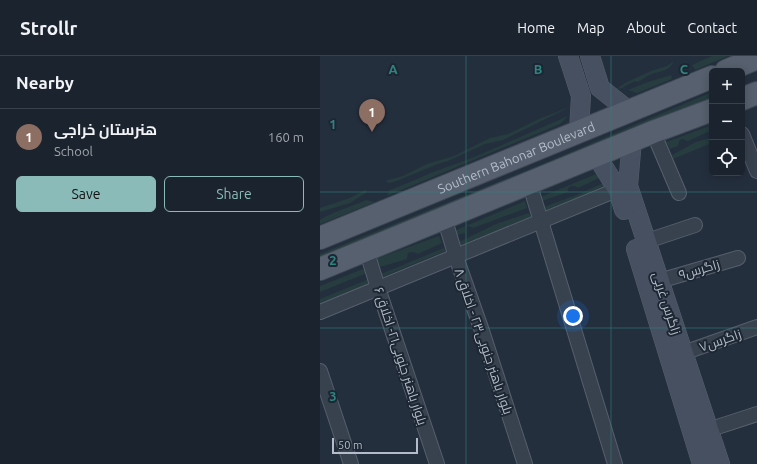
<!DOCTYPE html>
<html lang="en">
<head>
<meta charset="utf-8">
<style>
	:root { --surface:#1b232e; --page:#282f3a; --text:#f1f3f6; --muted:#a0a4aa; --line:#39404a; --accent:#8bbbb9 }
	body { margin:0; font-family:Ubuntu,Cairo,sans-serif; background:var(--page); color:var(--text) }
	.controls { position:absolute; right:12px; top:12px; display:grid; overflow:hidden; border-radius:6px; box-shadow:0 2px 10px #0003 }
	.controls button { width:36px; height:36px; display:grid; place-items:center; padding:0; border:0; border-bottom:1px solid var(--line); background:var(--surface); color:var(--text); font:20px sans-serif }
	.scale { position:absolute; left:12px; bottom:10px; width:86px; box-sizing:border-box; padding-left:4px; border:2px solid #b4bcc9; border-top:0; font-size:11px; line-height:14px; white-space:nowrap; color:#b4bcc9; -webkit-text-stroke:3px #1d2633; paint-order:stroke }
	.you { position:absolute; left:253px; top:260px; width:14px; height:14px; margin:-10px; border:3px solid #fff; border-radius:50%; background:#1a73e8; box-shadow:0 0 0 6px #1a73e833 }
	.badge { display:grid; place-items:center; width:26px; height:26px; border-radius:50%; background:var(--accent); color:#fff; font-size:13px; font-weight:700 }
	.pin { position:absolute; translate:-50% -33px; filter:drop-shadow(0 1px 2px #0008) }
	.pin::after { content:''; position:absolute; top:21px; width:14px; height:12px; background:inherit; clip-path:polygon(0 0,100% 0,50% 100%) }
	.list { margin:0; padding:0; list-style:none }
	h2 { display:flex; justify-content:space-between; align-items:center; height:52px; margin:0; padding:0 16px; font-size:17px }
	h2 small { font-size:13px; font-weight:400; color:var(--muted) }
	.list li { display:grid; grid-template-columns:26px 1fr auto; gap:12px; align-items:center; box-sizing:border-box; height:56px; padding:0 16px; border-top:1px solid var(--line) }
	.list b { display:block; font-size:15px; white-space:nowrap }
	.list p { margin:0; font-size:13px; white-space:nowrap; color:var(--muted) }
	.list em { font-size:13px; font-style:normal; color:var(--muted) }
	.actions { display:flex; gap:8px; padding:12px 16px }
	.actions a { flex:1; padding:9px 0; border:1px solid var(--accent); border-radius:6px; text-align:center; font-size:14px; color:var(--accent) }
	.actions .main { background:var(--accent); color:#111 }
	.icon { flex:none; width:22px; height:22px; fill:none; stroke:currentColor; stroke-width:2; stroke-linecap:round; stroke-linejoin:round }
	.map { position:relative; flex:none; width:437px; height:408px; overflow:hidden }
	header { display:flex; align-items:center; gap:24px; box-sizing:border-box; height:56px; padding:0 20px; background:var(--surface); border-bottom:1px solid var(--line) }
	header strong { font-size:19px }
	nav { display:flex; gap:22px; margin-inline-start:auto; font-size:14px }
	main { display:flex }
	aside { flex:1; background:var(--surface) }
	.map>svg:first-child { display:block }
</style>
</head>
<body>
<header>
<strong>Strollr</strong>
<nav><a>Home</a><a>Map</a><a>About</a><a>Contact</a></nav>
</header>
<main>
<aside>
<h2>Nearby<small></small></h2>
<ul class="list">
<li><span class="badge" style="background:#8d6e63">1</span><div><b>هنرستان خراجی</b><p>School</p></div><em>160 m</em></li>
</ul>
<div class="actions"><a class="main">Save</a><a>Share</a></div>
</aside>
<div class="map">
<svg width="437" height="408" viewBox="0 0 437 408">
	<rect width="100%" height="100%" fill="#242f3e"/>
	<g fill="#263c3f">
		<polygon points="392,0 408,0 375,14 372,9"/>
		<path d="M354 5C348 17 341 14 329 19 325 21 322 24 318 26L315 25 302 32 295 34 305 27 331 15 347 10Z"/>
		<polygon points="351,19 352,23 317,37 308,34 328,26"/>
		<polygon points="392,36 392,48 0,209 0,198 225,107"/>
		<polygon points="250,51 183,84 165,88 128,105 118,108 79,124 70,127 65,125 83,120 107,108 134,100 170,82 188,78 221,62"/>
		<polygon points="248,60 240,68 67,140 70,134 90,126 113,116 152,102"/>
		<polygon points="392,69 390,75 368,85 362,83 359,85 358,90 350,93 346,86"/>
		<polygon points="392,81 392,87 353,103 352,99 376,86"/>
		<polygon points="276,118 279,122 258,132 255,130 251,130 248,132 248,136 222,145 221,141"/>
		<polygon points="283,127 284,130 225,155 224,151 259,138"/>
		<polygon points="45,134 47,136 30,147 0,156 0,152 30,142"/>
		<path d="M46 144 55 146 0 168V164C14 155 31 151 46 144Z"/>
		<polygon points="205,145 207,152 153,172 149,170 145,171 145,177 137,179 134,175"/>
		<polygon points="209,157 211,161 141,189 139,186 176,168"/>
		<polygon points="119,180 122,187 98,198 93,196 88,197 87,203 60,211 56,203"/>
		<polygon points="124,192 126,195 62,221 61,218"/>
		<polygon points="43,213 47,217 0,236 0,230"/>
		<polygon points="49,223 51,227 0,247 0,243"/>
	</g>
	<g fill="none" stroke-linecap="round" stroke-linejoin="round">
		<defs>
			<g id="street">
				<polyline points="333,76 359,137"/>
				<polyline points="422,78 437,115"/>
				<polyline points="209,126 295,408"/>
				<polyline points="124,161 136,201 162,275 205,408"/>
				<polyline points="327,185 375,169"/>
				<polyline points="46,193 58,232 117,408"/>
				<polyline points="339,225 418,202"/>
				<polyline points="0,256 306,130"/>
				<polyline points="363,297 437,271"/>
				<polyline points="0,315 31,408"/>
				<polyline points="388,374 437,358"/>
			</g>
			<g id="secondary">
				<polyline points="248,0 261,40 259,75"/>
				<polyline points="270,0 280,32 309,55"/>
				<polyline points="312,84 308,130 400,408"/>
				<polyline points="276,99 298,134 304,154"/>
				<polyline points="316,193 382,408"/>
			</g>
			<g id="primary">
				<polyline points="406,15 437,2"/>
				<polyline points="422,43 437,37"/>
				<path id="s1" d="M0 182 392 21"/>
				<polyline points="0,213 333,76 392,54"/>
			</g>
		</defs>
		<use href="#street" stroke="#565f6c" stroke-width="16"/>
		<use href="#secondary" stroke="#565f6c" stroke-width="20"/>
		<use href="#primary" stroke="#414a57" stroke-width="24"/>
		<use href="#street" stroke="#38414e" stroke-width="14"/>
		<use href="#secondary" stroke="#465061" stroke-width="19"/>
		<use href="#primary" stroke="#56606e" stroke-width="22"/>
	</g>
	<path fill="none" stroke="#308480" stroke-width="1" stroke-opacity="0.55" d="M146 0V408M291 0V408M0 136H437M0 272H437"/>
	<g text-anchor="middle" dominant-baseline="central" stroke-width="4" stroke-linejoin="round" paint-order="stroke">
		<g font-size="13" fill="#b4bcc9" stroke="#1d2633">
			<text stroke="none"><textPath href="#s1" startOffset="212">Southern Bahonar Boulevard</textPath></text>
			<text transform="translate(379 213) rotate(-16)">۹زاگرس</text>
			<text transform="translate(347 247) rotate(72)">زاگرس غربی</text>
			<text transform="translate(400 284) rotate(-19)">زاگرس۷</text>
			<text transform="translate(164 285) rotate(71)">بلوار باهنر جنوبی۲۳ - اخلاق ۸</text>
			<text transform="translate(81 300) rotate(72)">بلوار باهنر جنوبی۲۱- اخلاق ۶</text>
		</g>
	</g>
	<g font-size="13" text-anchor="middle" font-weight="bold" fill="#308480" stroke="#1d2633" stroke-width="4" stroke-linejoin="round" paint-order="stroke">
		<text x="73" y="18">A</text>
		<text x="218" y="18">B</text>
		<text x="364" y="18">C</text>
		<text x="13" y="73">1</text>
		<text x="13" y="209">2</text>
		<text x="13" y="345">3</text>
	</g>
</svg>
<div class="controls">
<button>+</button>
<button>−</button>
<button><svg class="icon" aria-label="locate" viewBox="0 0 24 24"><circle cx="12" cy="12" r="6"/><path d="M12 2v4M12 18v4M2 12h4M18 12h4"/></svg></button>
</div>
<div class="scale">50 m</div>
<div class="you"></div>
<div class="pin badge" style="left:52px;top:76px;background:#8d6e63">1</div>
</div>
</main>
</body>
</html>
